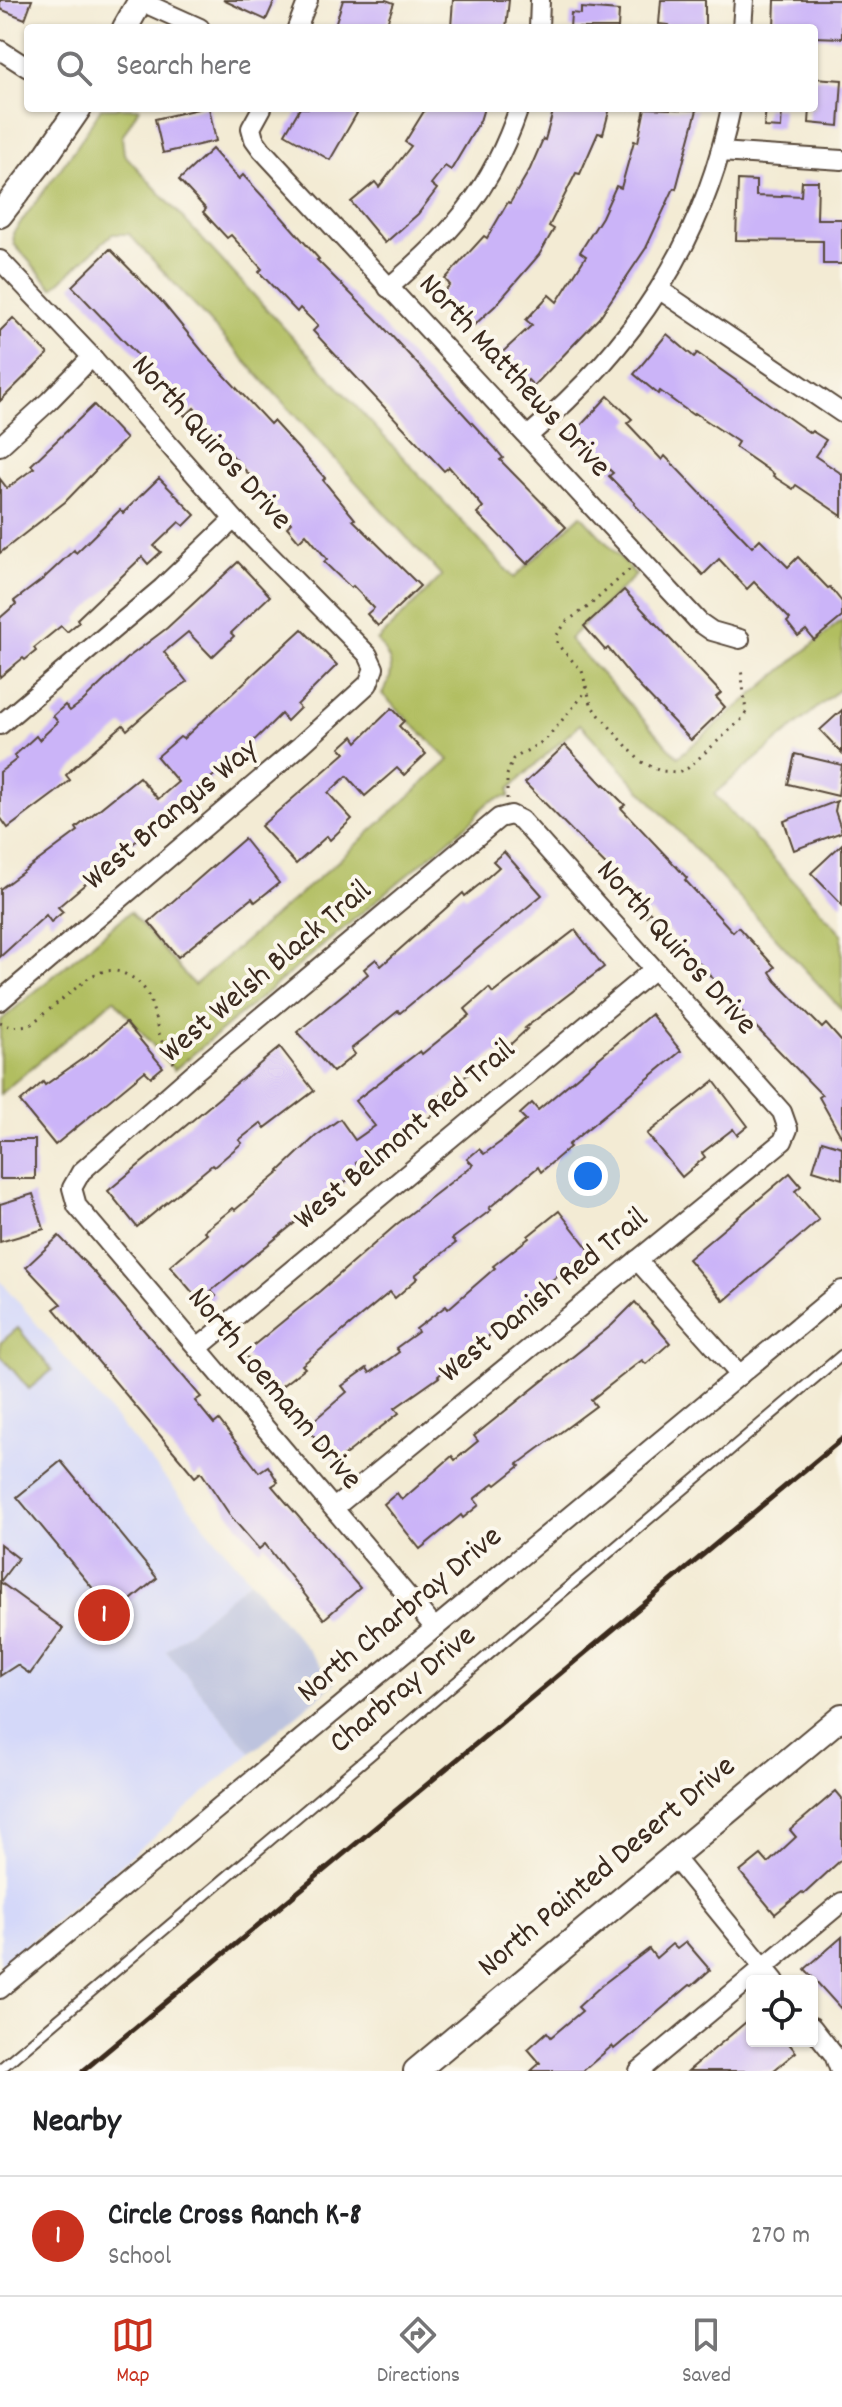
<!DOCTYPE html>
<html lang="en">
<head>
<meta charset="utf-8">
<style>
	:root { --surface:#fff; --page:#f2f2f2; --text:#202124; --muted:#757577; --line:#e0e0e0; --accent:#c8321e }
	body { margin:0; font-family:Dekko,sans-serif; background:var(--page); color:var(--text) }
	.controls { position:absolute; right:24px; bottom:24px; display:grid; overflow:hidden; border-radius:8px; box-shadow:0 2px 6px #0004 }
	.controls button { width:72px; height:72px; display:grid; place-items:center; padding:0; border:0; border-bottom:2px solid var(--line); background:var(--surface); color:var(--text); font:40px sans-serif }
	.you { position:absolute; left:588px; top:1176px; width:28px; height:28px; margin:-20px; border:6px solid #fff; border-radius:50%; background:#1a73e8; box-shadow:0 0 0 12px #1a73e833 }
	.badge { display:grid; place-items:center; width:52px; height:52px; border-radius:50%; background:var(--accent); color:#fff; font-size:26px; font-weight:700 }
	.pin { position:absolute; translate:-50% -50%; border:4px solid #fff; box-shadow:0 2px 8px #0006 }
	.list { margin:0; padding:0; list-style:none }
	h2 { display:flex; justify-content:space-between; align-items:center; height:104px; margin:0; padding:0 32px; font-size:34px }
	h2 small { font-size:26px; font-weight:400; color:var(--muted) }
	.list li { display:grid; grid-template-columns:52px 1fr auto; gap:24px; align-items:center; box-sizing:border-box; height:120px; padding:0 32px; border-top:2px solid var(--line) }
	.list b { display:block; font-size:30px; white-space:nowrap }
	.list p { margin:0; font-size:26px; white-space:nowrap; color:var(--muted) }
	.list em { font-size:26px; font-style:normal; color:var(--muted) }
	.icon { flex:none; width:44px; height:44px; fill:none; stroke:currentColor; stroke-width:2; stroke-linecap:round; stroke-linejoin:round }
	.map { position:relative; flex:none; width:842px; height:2071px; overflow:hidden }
	.search { position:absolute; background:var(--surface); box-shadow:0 2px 6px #0004; left:24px; right:24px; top:24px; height:88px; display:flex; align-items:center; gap:20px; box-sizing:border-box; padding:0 28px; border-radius:8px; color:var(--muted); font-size:30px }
	.sheet { height:224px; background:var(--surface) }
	nav { display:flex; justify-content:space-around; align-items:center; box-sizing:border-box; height:112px; border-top:2px solid var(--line); background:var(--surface); font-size:22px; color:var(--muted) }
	nav a { display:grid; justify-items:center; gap:4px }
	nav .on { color:var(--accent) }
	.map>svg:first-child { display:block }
</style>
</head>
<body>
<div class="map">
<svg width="842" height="2071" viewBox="0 0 842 2071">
	<rect width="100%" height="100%" fill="#fbf7ec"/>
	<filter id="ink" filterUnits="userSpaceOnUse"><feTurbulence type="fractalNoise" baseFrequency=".0125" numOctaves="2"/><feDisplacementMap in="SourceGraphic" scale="16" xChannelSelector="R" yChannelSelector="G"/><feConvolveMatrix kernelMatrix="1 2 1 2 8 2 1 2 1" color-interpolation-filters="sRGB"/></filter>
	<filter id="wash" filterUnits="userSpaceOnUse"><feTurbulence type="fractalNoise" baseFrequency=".006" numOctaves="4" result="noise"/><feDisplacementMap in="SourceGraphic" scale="32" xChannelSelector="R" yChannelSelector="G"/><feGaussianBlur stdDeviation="1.8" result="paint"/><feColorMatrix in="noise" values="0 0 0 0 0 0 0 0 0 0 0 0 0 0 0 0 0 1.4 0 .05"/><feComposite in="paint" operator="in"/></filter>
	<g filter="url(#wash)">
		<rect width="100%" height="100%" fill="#f3ebd4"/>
		<polygon fill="#d4d8f9" points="0,1280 250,1580 166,1651 251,1753 0,1968"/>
		<polygon fill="#bdc3de" points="250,1580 335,1683 251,1753 166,1651"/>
		<g fill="#b1be60" stroke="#76743f" stroke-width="2">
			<path d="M101 108H139L122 137 124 154 514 578 581 515 636 575 569 639 678 757 842 620V687L714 794 842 934V1010L580 724 509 789V797C492 797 483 805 474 819L174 1070 114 999 0 1094V1021L130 912 194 985 337 862 449 760 382 694C396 674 393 658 377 641L442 576 129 234H112L53 288 14 244 13 233 78 145Z"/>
			<polygon points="18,1328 52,1370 29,1389 0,1355 0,1343"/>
		</g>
		<g id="blocks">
			<g fill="#cbb4f8">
				<polygon points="0,0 32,0 25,19 0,9"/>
				<polygon points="223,0 275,0 266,20"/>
				<polygon points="343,0 386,0 394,3 385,28 334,28"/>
				<polygon points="453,0 509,0 506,28 451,27"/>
				<polygon points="661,0 705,0 705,28 668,28 669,25 659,24"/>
				<polygon points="775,0 842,0 842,38 814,37 814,28 774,28"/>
				<polygon points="581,8 619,11 618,28 570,28 571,13 581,14"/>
				<polygon points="814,78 842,80 839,126 809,123 810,108 814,108"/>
				<polygon points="202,108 209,108 216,141 163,153 155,119"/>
				<polygon points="300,108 360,108 330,160 285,134"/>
				<polygon points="426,108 484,108 480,121 451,170 445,166 431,184 437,189 418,214 385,243 351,202 375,182 379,187 411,146 405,142"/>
				<polygon points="554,108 610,108 603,134 598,133 580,174 576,173 549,226 554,229 539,255 495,306 472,327 441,294 450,285 445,279 484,236 487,238 508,202 510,203 530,169 543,139 545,140"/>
				<polygon points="645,108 697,110 676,189 674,188 646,248 599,318 534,386 528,380 520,388 494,360 532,325 526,320 549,295 557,302 586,256 580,252 602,217 616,186 621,188 634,141 638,142"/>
				<polygon points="766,108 782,108 781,128 764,127"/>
				<polygon points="212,149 239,179 243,175 280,215 319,259 317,260 376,319 495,448 503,458 500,460 566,527 527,564 477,513 483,507 449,467 444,471 313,331 318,326 300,308 297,312 259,272 262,269 231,235 227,238 203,212 206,209 179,180"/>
				<polygon points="738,180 756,181 756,196 782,197 782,195 801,196 802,181 818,181 817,219 842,219 842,264 823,264 823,241 736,240"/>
				<polygon points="110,249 163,303 203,352 270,424 273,421 325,478 323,480 355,519 353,520 420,586 378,626 367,614 374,608 353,586 351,588 324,562 327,559 306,534 299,541 287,527 291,523 265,495 266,494 224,446 221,449 209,436 215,431 194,408 185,416 177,407 182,402 72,286"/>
				<polygon points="13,318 48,354 0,401 0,331"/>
				<polygon points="667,334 694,357 697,353 810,433 812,431 826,440 815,456 842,474 842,516 796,485 793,489 773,476 774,474 735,447 738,442 695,413 693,415 660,391 658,394 634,374"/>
				<polygon points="608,396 632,419 627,423 662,460 665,456 752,547 760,539 788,567 798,557 828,588 830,587 842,602 842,617 814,640 806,630 798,636 787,622 790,619 754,582 747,589 719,559 703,575 634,504 635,503 609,476 613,473 572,435"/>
				<polygon points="94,405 126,439 65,502 0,553 0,479 7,488 34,468 31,465"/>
				<polygon points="159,478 195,515 184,526 179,522 154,546 161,552 148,564 142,557 77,619 79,622 67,632 61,626 34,648 36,651 25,660 23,658 0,677 0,618 16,604 14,601 43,579 74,550 76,553 120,510 123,513"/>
				<polygon points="238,562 270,596 231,633 234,636 212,657 188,632 164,652 187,682 162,699 127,730 123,725 74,767 66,775 70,780 55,793 8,828 0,817 0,772 17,759 14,756 36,736 39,740 58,722 53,716 65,705 70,711 82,702 130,656 167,628"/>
				<polygon points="624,590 721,693 716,697 725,707 691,740 639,686 608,648 605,650 584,626"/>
				<polygon points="302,629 337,665 297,705 300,708 287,721 281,714 226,768 225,766 58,907 63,912 51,922 46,915 0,957 0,889 78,831 76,828 139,777 158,799 178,782 157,757 180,737 183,739"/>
				<polygon points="392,708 404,721 399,726 426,754 404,775 397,768 365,796 347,776 328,793 352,819 330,840 327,836 296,864 261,826 345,753 340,748 353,736 357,742"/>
				<polygon points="842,710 842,753 820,730"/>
				<polygon points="565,745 603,785 604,784 625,805 621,808 687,878 685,880 733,932 738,927 775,967 770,972 776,981 822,1028 826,1024 842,1042 842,1138 819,1097 822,1095 754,1025 684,946 650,912 646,916 635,904 640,900 525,783"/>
				<polygon points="795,754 842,765 838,796 788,784"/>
				<polygon points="837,801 835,811 842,832 794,850 784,821"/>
				<polygon points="244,839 279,883 255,902 252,898 178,957 149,922"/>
				<polygon points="842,844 842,905 811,873"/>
				<polygon points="504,852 542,895 400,1013 398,1011 351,1049 355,1054 333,1072 297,1032 368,974 364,969 376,959 381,966 463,893 465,896 480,884 499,867 493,861"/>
				<polygon points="575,930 604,967 525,1028 527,1029 499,1055 496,1052 433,1102 439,1110 423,1122 421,1119 384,1147 382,1144 356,1163 361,1169 211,1291 216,1296 204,1306 170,1266 207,1234 204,1231 233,1208 235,1210 280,1172 279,1171 316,1136 340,1119 355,1140 375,1126 355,1101 420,1051 422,1054 470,1015 465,1009 489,988 493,993"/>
				<polygon points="651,1014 681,1051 568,1145 570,1147 541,1172 538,1167 489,1208 491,1210 452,1239 456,1243 415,1275 418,1278 395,1298 390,1292 302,1365 305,1368 275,1391 244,1353 320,1291 397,1224 473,1165 467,1159 479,1149 484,1154 502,1141 526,1120 520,1114 532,1103 538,1110"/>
				<polygon points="126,1023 163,1067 151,1077 145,1071 55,1145 20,1102 43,1082 45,1085 92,1052"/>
				<polygon points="280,1047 314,1091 265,1128 261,1123 239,1140 242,1143 214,1167 212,1165 137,1227 108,1191"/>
				<polygon points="714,1081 748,1126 737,1135 733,1129 702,1153 705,1157 682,1177 647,1134"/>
				<rect x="0" y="1140" width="35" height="39"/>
				<polygon points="822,1141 842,1147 842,1179 813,1170"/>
				<polygon points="790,1173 801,1186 795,1191 819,1220 724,1301 688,1259"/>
				<polygon points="33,1194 44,1229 0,1242 0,1204"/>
				<polygon points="559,1211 594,1256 583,1266 578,1259 551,1281 553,1284 512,1314 478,1346 481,1351 469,1361 464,1355 438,1376 439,1377 395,1408 399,1413 336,1462 306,1427 347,1392 342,1386 367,1368 370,1373 399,1352 396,1348 418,1332 416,1329 446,1306 448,1309 495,1268 493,1266 529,1238 528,1236"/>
				<polygon points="59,1236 95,1273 201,1397 195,1401 214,1424 219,1420 259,1472 268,1466 278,1482 272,1486 360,1588 324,1619 265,1544 259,1549 232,1518 201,1472 195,1477 54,1309 61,1304 26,1267"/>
				<polygon points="635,1302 670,1343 646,1364 642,1360 591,1400 596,1406 518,1464 520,1466 496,1485 494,1483 474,1499 479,1505 463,1518 461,1515 420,1549 384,1504 397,1493 402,1500 452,1456 455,1460 478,1441 474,1436 612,1325"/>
				<polygon points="61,1461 157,1578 114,1614 17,1497"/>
				<polygon points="0,1544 18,1558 0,1582 63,1628 30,1674 17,1665 0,1676"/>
				<polygon points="836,1791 842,1798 842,1859 804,1894 802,1892 775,1914 740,1872 761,1855 768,1863 796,1837 790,1830"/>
				<polygon points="842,1937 842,2010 805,1969"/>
				<polygon points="686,1942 710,1970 692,1986 690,1985 614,2049 612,2046 583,2071 531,2071 540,2063 528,2049 547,2032 551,2037 582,2011 578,2007 602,1985 649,1949 656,1958 672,1944 677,1949"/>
				<polygon points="752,2017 752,2041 787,2041 796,2052 773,2071 688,2071"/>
			</g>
		</g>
	</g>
	<g filter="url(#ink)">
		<use href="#blocks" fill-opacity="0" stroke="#574739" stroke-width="2"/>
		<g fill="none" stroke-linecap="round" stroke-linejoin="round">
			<defs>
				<polyline id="service" points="0,2069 842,1355"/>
				<g id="minor">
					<polyline points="140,1 200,28"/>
					<polyline points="297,28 308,0"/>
					<polyline points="539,28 540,0"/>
					<polyline points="742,28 744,0"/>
					<polyline points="0,50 28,68"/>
					<polyline points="262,108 251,128 254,139 262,150 699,622 712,631 740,639"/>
					<polyline points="720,152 842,160"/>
					<polyline points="0,260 92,357 234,519 368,655 374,668 368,684 301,745 0,1001"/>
					<path d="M388 288C452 234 492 189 519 108"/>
					<polyline points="660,290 842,413"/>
					<path d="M528 436C633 347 703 245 731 108"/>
					<polyline points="0,446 49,401 92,357"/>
					<polyline points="0,725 162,588 234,519"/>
					<polyline points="637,1260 740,1375"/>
					<polyline points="198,1348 653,970"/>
					<polyline points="334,1508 783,1141 788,1129 782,1112 521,820 511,815 499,818 197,1070 81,1172 72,1188 77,1206 434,1627"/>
					<polyline points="673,1856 775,1981"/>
					<polyline points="0,1989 842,1290"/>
					<polyline points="812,2027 834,2055 840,2071"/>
					<polyline points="639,2071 842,1902"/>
				</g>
				<g id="tertiary">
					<polyline points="125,28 141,0"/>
					<polyline points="0,215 48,153 79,108"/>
					<polyline points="416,2071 842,1716"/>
				</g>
			</defs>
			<use href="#service" stroke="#574739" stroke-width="13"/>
			<use href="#minor" stroke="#574739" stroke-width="22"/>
			<use href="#tertiary" stroke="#574739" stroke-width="28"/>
			<g stroke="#574739" stroke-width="3" stroke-dasharray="2 6" stroke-linecap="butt">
				<polyline points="586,686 592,707 640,761 660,771 678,772 688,768 742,719 746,712 741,668"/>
				<polyline points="507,799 507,775 513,759 545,740 582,697 586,686 582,671 557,644 557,635 567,621 588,607 630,569"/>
				<path d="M0 1022 11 1027 30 1025 91 976C104 970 114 968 127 975 152 986 152 1010 159 1033 163 1046 169 1056 177 1067"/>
			</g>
			<use href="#service" stroke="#fff" stroke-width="9"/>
			<use href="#minor" stroke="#fff" stroke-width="18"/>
			<use href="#tertiary" stroke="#fff" stroke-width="24"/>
			<polyline stroke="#3b2a1e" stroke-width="5" points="83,2071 842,1439"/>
		</g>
	</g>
	<g text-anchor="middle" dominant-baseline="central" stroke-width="8" stroke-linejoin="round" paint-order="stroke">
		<g font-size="32" fill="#3b2a1e" stroke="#fbf7ec">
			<text transform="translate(513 377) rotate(47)">North Matthews Drive</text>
			<text transform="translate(210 444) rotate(48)">North Quiros Drive</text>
			<text transform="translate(172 816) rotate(-40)">West Brangus Way</text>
			<text transform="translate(675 949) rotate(48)">North Quiros Drive</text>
			<text transform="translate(267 973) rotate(-40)">West Welsh Black Trail</text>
			<text transform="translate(406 1136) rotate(-40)">West Belmont Red Trail</text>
			<text transform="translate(545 1297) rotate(-39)">West Danish Red Trail</text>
			<text transform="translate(273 1390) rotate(50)">North Loemann Drive</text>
			<text transform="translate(401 1616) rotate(-40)">North Charbray Drive</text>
			<text transform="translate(404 1691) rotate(-40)">Charbray Drive</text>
			<text transform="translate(608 1868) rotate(-40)">North Painted Desert Drive</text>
		</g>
	</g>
</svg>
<div class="controls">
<button><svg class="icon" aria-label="locate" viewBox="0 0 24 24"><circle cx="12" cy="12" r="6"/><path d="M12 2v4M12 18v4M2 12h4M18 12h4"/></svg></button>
</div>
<div class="you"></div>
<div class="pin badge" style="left:104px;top:1615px">1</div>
<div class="search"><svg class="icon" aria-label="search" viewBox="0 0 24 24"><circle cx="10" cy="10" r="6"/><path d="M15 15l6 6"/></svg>Search here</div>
</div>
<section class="sheet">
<h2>Nearby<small></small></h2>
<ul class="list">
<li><span class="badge">1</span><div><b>Circle Cross Ranch K-8</b><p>School</p></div><em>270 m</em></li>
</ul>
</section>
<nav>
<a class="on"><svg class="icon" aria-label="map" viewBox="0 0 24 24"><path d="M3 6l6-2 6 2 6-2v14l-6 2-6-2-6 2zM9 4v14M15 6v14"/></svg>Map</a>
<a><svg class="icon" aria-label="directions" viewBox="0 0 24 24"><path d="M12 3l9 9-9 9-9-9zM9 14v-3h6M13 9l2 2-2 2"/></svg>Directions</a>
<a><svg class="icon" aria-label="saved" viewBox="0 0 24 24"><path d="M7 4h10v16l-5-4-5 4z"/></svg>Saved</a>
</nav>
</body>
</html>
